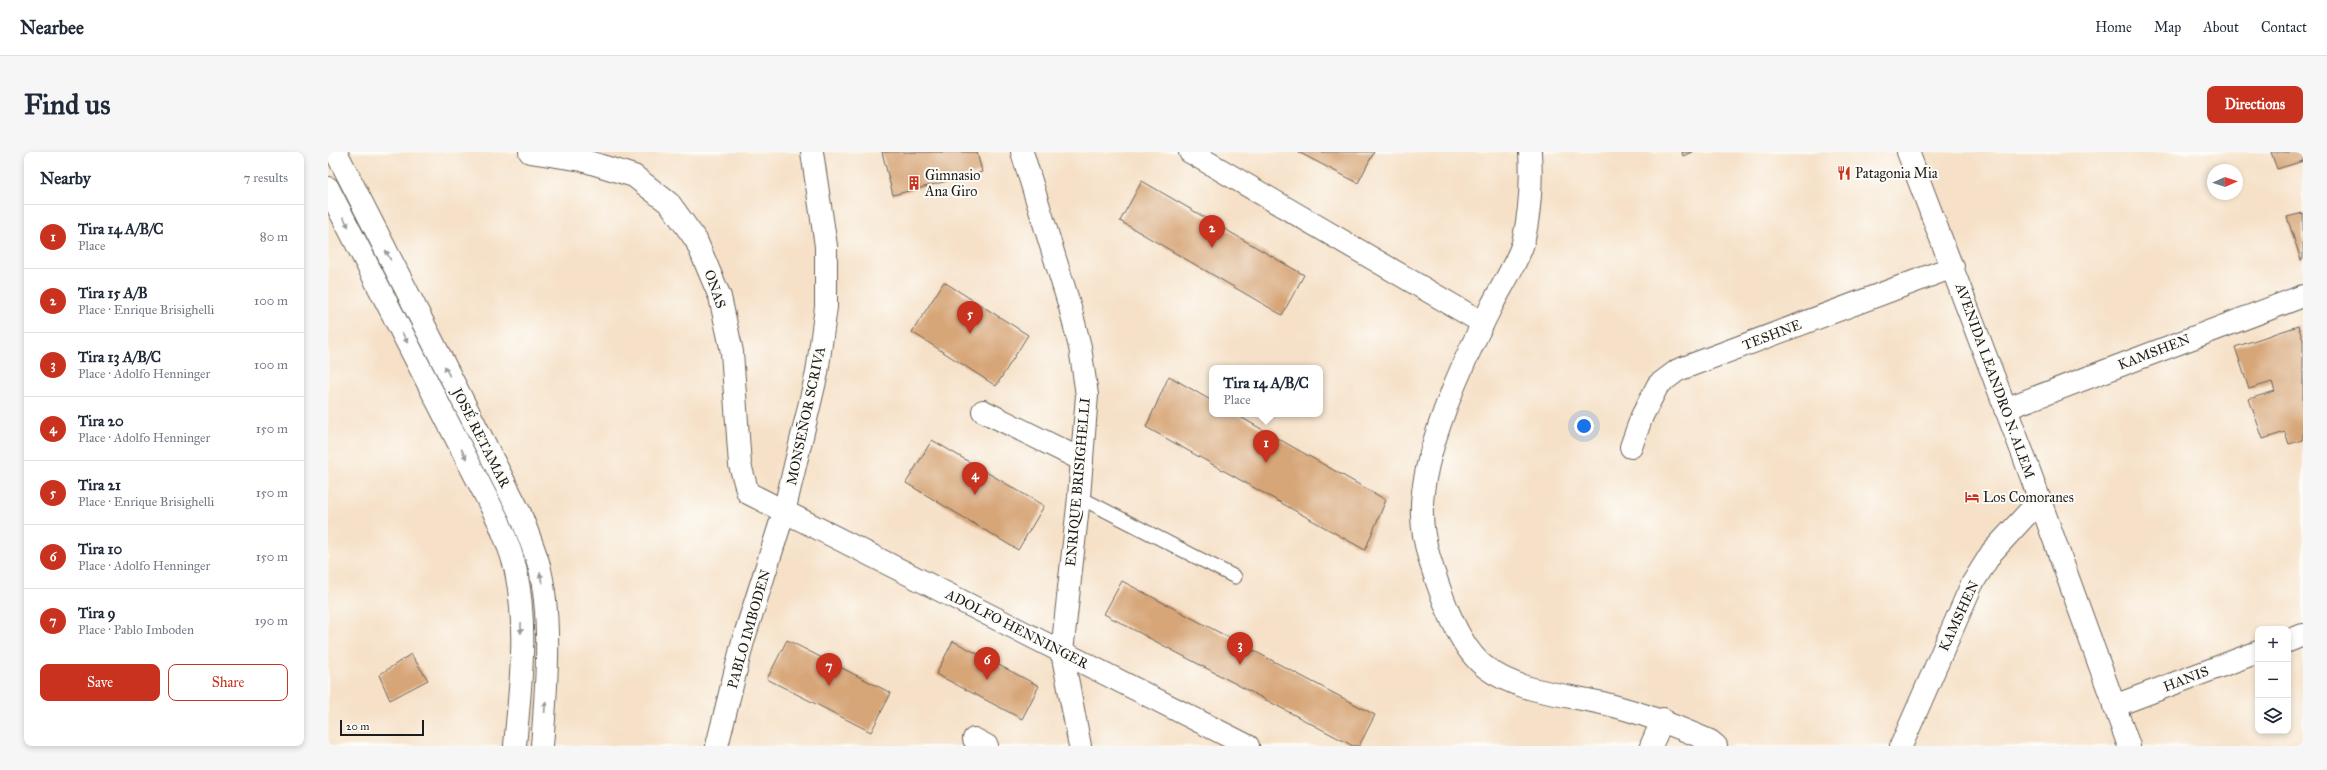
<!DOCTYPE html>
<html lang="en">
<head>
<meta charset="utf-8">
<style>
	:root { --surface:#fff; --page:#f6f6f7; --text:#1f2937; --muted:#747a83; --line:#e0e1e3; --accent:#c8321e }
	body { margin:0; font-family:"IM FELL Great Primer",serif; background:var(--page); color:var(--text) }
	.controls { position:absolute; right:12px; bottom:12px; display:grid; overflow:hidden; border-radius:8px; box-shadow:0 2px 6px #0003 }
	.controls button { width:36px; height:36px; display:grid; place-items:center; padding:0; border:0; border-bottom:1px solid var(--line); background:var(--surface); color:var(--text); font:20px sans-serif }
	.compass { position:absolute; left:1879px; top:12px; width:36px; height:36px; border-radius:50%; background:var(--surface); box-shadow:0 2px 6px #0003; rotate:87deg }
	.scale { position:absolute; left:12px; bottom:10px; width:84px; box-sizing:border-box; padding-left:4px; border:2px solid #1c1c1c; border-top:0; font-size:11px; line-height:14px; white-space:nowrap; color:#1c1c1c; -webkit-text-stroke:3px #fdfcf7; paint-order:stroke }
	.you { position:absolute; left:1256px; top:274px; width:14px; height:14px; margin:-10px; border:3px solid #fff; border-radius:50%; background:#1a73e8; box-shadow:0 0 0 6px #1a73e833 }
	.badge { display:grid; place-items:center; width:26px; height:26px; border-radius:50%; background:var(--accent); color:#fff; font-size:13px; font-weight:700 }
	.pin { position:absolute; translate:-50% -33px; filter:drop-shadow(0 1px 2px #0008) }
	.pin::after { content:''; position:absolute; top:21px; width:14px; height:12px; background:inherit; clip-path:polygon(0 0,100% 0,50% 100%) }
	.popup { position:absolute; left:881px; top:213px; width:114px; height:52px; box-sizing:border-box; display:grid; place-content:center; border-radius:8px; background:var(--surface); filter:drop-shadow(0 1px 3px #0005); font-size:13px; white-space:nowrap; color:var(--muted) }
	.popup b { font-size:15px; color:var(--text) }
	.popup::after { content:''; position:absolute; left:50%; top:100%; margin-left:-8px; border:8px solid transparent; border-top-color:var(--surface) }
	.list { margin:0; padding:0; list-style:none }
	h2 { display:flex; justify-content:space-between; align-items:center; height:52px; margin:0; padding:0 16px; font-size:17px }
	h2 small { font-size:13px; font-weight:400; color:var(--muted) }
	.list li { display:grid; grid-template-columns:26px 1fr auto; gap:12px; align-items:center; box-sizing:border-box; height:64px; padding:0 16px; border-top:1px solid var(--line) }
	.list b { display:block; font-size:15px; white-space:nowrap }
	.list p { margin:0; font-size:13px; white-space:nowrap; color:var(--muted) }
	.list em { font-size:13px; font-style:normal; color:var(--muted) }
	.actions { display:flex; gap:8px; padding:12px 16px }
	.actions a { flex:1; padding:9px 0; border:1px solid var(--accent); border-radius:8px; text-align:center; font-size:14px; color:var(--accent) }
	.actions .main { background:var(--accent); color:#fff }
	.icon { flex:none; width:22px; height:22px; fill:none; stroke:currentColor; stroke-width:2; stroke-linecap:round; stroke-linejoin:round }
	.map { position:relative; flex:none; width:1975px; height:594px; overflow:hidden; border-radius:8px }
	header { display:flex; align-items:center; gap:24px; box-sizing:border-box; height:56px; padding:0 20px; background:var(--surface); border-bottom:1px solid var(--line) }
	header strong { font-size:19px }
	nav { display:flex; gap:22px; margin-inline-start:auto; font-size:14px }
	.intro { display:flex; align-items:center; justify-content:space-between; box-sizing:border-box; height:96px; padding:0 24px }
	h1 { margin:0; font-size:28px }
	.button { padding:10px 18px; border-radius:8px; background:var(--accent); color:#fff; font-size:14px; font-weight:700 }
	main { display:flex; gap:24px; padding:0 24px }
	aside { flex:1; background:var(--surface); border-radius:8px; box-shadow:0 2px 6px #0003 }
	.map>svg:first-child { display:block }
</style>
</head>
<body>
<header>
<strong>Nearbee</strong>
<nav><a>Home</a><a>Map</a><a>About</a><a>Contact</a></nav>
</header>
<div class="intro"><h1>Find us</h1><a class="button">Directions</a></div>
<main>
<aside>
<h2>Nearby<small>7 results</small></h2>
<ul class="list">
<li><span class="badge">1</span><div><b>Tira 14 A/B/C</b><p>Place</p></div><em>80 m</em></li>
<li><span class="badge">2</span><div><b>Tira 15 A/B</b><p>Place · Enrique Brisighelli</p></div><em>100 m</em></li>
<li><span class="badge">3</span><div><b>Tira 13 A/B/C</b><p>Place · Adolfo Henninger</p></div><em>100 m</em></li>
<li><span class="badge">4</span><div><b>Tira 20</b><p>Place · Adolfo Henninger</p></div><em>150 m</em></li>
<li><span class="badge">5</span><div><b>Tira 21</b><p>Place · Enrique Brisighelli</p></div><em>150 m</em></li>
<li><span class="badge">6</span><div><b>Tira 10</b><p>Place · Adolfo Henninger</p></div><em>150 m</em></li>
<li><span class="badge">7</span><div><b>Tira 9</b><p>Place · Pablo Imboden</p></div><em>190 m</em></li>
</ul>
<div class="actions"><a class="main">Save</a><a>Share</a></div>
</aside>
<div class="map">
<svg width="1975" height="594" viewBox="0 0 1975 594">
	<rect width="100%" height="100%" fill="#fdfcf7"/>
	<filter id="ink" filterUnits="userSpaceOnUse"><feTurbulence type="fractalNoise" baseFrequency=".025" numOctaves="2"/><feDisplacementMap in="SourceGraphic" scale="8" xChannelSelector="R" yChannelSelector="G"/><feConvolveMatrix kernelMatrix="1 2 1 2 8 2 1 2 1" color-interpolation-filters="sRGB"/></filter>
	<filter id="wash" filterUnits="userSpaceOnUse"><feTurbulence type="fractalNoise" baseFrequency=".012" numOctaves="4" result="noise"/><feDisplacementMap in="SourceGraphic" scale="16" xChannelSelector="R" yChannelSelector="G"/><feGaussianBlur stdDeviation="0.9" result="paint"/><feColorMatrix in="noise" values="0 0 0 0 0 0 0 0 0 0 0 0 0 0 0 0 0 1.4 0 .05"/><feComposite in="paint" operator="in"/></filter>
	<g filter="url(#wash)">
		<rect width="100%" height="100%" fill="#f6e1c8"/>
		<g id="blocks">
			<g fill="#d7a678">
				<polygon points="554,0 649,0 654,20 565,43"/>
				<polygon points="970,0 1046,0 1030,31"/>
				<polygon points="1354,0 1364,0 1355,4"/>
				<polygon points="1943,0 1975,0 1975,9 1949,17"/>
				<polygon points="814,29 976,123 954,163 792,69"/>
				<polygon points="1975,61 1975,107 1973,108 1959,65"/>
				<polygon points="616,130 700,183 668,234 584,180"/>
				<polygon points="1970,174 1975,188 1975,288 1961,292 1957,280 1935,287 1921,247 1947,239 1944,230 1921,237 1907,195"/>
				<polygon points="841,224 884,249 884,262 907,262 1058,348 1037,398 818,275"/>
				<polygon points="604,288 716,354 690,398 578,331"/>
				<polygon points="794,429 1047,563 1031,594 1025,594 776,462"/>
				<polygon points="459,488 563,541 543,580 439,527"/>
				<polygon points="625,489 711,534 694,567 608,522"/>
				<polygon points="83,502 100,528 62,548 51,523"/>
			</g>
		</g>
	</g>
	<g filter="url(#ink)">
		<use href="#blocks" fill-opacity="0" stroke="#686158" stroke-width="1"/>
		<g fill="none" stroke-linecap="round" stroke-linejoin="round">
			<defs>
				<polyline id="service" points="751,345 907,425"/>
				<g id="minor">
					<polyline points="202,0 254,8 306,24 342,52 368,88 392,145 404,200 412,313 420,341 920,594"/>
					<polyline points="694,0 742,155 752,195 759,243 751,345 734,500 752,594"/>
					<polyline points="862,0 1155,171"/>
					<path d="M1202 0C1204 31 1202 61 1195 91 1190 109 1172 137 1163 155 1136 207 1091 305 1094 364 1095 391 1104 416 1113 441 1122 466 1136 499 1157 515 1192 542 1241 542 1282 553 1318 562 1348 574 1382 589L1388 594"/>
					<polyline points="1677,257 1975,144"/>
					<polyline points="655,259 754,308"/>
					<polyline points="1303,295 1314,264 1330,233 1350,218 1625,115"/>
					<polyline points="1960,489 1975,483"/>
					<polyline points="1786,554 1930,500"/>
					<polyline points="646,587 659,594"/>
					<polyline points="389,594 415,489 456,360 489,221 498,155 498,94 484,0"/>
					<polyline points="1323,594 1335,567"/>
					<polyline points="1573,594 1644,432 1664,400 1712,348"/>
				</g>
				<g id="secondary">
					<path d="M8 0 192 361C198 377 205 394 210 410 225 462 218 540 214 594"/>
					<path d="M0 36 171 370C177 386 185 403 188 420 200 476 192 537 187 594"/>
				</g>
				<polyline id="trunk" points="1580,0 1695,302 1801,594"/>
			</defs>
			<use href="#service" stroke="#686158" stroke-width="15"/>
			<use href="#minor" stroke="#686158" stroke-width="24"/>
			<use href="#secondary" stroke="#686158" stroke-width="24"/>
			<use href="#trunk" stroke="#686158" stroke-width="24"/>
			<use href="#service" stroke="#fff" stroke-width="13"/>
			<use href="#minor" stroke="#fff" stroke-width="22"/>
			<use href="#secondary" stroke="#fff" stroke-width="22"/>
			<use href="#trunk" stroke="#fff" stroke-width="22"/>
		</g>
		<defs><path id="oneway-solid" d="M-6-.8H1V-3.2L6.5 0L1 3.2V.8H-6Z"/></defs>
		<g fill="#999">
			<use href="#oneway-solid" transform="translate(18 70) rotate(63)"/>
			<use href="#oneway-solid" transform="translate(60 103) rotate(-117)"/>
			<use href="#oneway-solid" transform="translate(77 186) rotate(63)"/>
			<use href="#oneway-solid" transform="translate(119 219) rotate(-117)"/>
			<use href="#oneway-solid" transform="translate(136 302) rotate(63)"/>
			<use href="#oneway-solid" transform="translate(213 426) rotate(-99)"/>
			<use href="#oneway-solid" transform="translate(193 476) rotate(91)"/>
			<use href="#oneway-solid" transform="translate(217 555) rotate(-86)"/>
		</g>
	</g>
	<defs>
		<symbol id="restaurant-bare" viewBox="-9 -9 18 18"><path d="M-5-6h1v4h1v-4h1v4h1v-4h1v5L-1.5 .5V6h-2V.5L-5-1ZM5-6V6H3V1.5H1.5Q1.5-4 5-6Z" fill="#c8321e" stroke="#fdfcf7" stroke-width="2.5" paint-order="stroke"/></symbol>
		<symbol id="building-bare" viewBox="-9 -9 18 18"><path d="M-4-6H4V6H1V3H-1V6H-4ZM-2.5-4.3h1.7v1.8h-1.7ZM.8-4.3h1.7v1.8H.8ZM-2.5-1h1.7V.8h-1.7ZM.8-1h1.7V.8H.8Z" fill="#c8321e" stroke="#fdfcf7" stroke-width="2.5" paint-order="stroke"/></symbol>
		<symbol id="hotel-bare" viewBox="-9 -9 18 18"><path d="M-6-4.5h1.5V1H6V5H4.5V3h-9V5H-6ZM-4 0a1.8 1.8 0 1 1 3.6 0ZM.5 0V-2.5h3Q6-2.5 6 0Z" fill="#c8321e" stroke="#fdfcf7" stroke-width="2.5" paint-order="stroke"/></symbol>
	</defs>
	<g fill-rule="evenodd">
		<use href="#restaurant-bare" x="1506" y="11" width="20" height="20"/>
		<use href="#building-bare" x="576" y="21" width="20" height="20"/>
		<use href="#hotel-bare" x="1634" y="335" width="20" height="20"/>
	</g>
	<g text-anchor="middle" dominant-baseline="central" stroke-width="4" stroke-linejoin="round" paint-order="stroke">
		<g font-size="14" fill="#1c1c1c" stroke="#fdfcf7" text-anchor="start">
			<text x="1527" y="21">Patagonia Mia</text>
			<text x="597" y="23">Gimnasio<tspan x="597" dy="16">Ana Giro</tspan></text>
			<text x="1655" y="345">Los Comoranes</text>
		</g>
		<g font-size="14" fill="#1c1c1c" stroke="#fdfcf7">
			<text transform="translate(387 137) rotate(71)">ONAS</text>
			<text transform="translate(1444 183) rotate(-21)">TESHNE</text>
			<text transform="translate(1826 200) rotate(-21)">KAMSHEN</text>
			<text transform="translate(1667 229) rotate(70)">AVENIDA LEANDRO N. ALEM</text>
			<text transform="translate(478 264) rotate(-78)">MONSEÑOR SCRIVA</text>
			<text transform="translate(153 286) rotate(63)">JOSÉ RETAMAR</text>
			<text transform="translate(750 330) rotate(-85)">ENRIQUE BRISIGHELLI</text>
			<text transform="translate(1631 464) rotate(-65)">KAMSHEN</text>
			<text transform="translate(421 477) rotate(-74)">PABLO IMBODEN</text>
			<text transform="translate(689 477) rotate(27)">ADOLFO HENNINGER</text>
			<text transform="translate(1858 527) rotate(-21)">HANIS</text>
		</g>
	</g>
</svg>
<div class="controls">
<button>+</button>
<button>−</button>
<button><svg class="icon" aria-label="layers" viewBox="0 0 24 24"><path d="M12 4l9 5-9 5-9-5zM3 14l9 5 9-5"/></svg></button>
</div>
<svg class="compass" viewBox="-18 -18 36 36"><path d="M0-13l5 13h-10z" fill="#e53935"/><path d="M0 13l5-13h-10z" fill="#747a83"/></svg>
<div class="scale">20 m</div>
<div class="you"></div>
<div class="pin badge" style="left:938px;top:311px">1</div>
<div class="popup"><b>Tira 14 A/B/C</b>Place</div>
<div class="pin badge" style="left:884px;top:96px">2</div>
<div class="pin badge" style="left:912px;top:513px">3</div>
<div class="pin badge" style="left:647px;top:343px">4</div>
<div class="pin badge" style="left:642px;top:182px">5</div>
<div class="pin badge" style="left:659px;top:528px">6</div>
<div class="pin badge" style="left:501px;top:534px">7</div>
</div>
</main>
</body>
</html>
